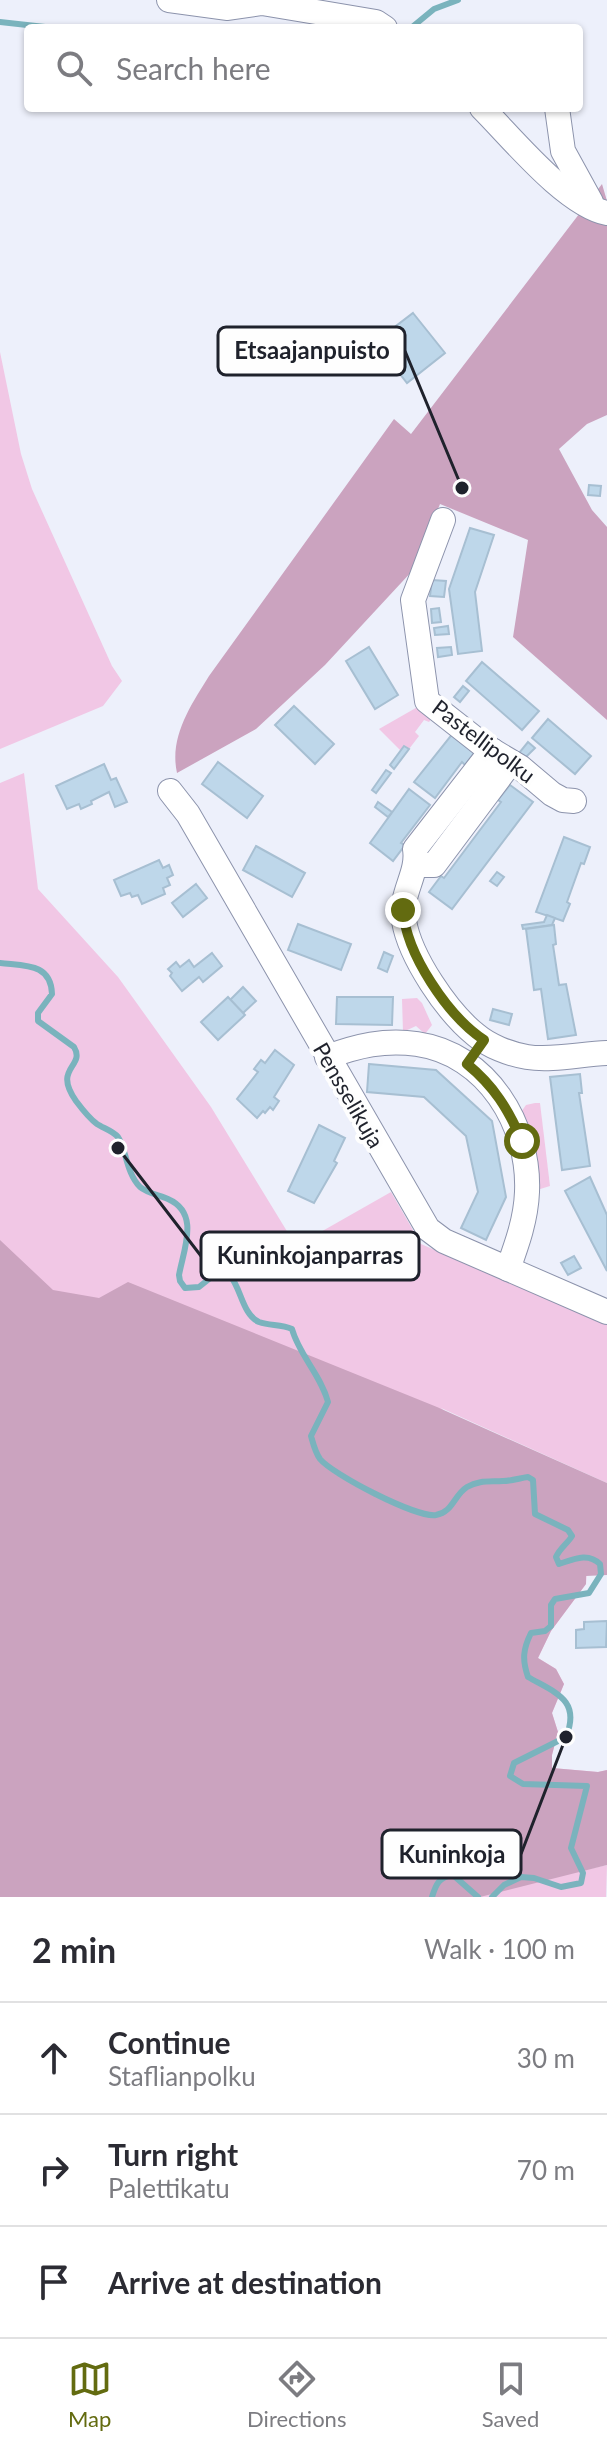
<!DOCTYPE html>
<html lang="en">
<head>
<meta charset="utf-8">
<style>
	:root { --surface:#fff; --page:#f2f2f3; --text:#2b2b33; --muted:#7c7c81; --line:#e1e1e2; --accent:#636b10 }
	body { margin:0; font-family:Lato,sans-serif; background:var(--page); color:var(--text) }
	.stop { position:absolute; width:24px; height:24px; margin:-18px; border:6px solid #636b10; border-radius:50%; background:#fff }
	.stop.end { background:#636b10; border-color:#fff; box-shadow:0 2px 8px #0008 }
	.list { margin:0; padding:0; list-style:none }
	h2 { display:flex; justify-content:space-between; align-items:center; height:104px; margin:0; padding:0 32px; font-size:34px }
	h2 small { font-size:26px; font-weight:400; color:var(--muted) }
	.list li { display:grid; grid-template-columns:52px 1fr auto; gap:24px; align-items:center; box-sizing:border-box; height:112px; padding:0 32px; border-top:2px solid var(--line) }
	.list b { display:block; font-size:30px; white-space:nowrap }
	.list p { margin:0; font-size:26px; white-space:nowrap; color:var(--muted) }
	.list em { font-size:26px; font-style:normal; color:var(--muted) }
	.icon { flex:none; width:44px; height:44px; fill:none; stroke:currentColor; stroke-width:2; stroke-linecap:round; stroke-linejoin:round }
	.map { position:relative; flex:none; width:607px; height:1897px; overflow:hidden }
	.search { position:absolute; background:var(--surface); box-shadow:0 2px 6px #0004; left:24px; right:24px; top:24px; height:88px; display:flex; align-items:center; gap:20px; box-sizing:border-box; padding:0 28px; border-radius:8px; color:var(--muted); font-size:30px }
	.sheet { height:440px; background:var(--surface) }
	nav { display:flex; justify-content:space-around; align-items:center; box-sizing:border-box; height:112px; border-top:2px solid var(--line); background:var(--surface); font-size:22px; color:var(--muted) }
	nav a { display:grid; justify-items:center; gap:4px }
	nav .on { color:var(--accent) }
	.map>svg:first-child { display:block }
</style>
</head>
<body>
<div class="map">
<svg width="607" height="1897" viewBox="0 0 607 1897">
	<rect width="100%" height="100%" fill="#edf0fb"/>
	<g fill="#f1c7e5">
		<polygon points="0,352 21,454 32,489 112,666 122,681 103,706 0,749"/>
		<polygon points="421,705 434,716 429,722 424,720 415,732 419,736 409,749 404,746 401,751 379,729"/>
		<polygon points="24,773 38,889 118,977 156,1030 211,1107 296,1246 391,1192 421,1244 607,1325 607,1483 441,1408 590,1540 586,1584 551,1631 538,1658 556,1669 564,1684 552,1713 558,1732 552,1755 552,1768 598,1772 607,1770 589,1869 607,1865 606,1897 0,1897 0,783"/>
		<polygon points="417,998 422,1003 432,1025 425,1034 416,1026 403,1032 402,999"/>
		<polygon points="535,1103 540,1103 550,1186 537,1190 519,1115 526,1105"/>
	</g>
	<g fill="#cba3bf">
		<path d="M602 184 607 201V415L587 424 559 449 592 510 607 527V720L513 637 528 540 440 504 414 569 325 665 256 729 177 773C169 737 191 705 209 676L394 419 411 434Z"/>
		<polygon points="0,1240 53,1290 99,1298 128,1282 437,1407 607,1483 607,1575 586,1576 586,1584 551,1631 538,1658 556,1669 564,1684 552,1713 558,1732 552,1755 552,1768 598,1772 607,1770 607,1865 480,1897 0,1897"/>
	</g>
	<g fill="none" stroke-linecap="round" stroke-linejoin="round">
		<g stroke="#7ab3bd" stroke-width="6">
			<polyline points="0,22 54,28"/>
			<polyline points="411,28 434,9 458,0"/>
			<path d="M0 963C25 966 51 963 52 994L38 1013V1021L74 1047C86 1067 52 1067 76 1101 82 1109 90 1119 97 1124 103 1128 113 1131 118 1137 126 1148 126 1173 140 1187 147 1193 159 1195 168 1199 200 1213 184 1248 179 1275L180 1281 185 1288 199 1287 214 1275 231 1277C241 1289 243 1315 259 1322 270 1326 281 1324 292 1329 299 1355 321 1375 328 1402L311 1436C313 1443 315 1452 320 1459 332 1474 416 1518 436 1515 453 1512 454 1495 467 1487 479 1480 490 1482 503 1481 512 1481 520 1478 528 1477L533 1480 535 1514 568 1530 572 1536C567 1544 560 1548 556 1557L559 1564C574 1559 588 1552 600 1564L601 1574 589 1593 555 1599 551 1605V1626L545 1631 531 1633C523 1649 522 1660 528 1677 556 1693 581 1700 566 1737L514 1763 510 1776 523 1784 587 1786 571 1848 583 1873 581 1883 561 1887 534 1878 521 1877 504 1885 492 1897"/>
			<path d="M432 1897C436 1884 439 1877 453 1875L478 1897"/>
		</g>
	</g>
	<g fill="#bed7ea" stroke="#a7bfd2" stroke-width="2">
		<polygon points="413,313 445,353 407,383 375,342"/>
		<polygon points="589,485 601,486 600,496 588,495"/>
		<polygon points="470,528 494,535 475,592 482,651 458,654 449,589"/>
		<polygon points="432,580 446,581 444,597 430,596"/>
		<polygon points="439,608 441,622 432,623 431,609"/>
		<polygon points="448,626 449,634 435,635 434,628"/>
		<polygon points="369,647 398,695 375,709 346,661"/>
		<polygon points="451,647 452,655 438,657 437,648"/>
		<polygon points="482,662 539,711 522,730 466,681"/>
		<polygon points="463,686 469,691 460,702 454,697"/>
		<polygon points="294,706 334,744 315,764 275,725"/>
		<polygon points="548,719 591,756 575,774 532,738"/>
		<polygon points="454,732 477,749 465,765 462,762 435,798 414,782"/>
		<polygon points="528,742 535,748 525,758 519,753"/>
		<polygon points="404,746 409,749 394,769 390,765"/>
		<polygon points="218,762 263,796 247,818 202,784"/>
		<polygon points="104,764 111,780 116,778 127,802 115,807 109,792 91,801 92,804 81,809 79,804 67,809 56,786"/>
		<polygon points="386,770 391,773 376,793 372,790"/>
		<polygon points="510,785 533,802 452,909 429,892 441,876 444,878 501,802 498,800"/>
		<polygon points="409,789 430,805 401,843 405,845 393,861 370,843"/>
		<polygon points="378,802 392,812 388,817 375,807"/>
		<polygon points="564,837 590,847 584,864 581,863 567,902 570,904 563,921 536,912"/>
		<polygon points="256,846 305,873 292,897 243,870"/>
		<polygon points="159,860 163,868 169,865 173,875 167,878 170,885 163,888 165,894 142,904 138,895 132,897 130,893 121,896 114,880"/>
		<polygon points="497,872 504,877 497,886 490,881"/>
		<polygon points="196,884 207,898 183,917 172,903"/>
		<polygon points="547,915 555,918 552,925 523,929 522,925 544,922"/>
		<polygon points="298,924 351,944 341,970 288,950"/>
		<polygon points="554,925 556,944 553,945 559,985 566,984 576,1035 548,1039 541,989 534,990 526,929"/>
		<polygon points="384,952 393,956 387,972 378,968"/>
		<polygon points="212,953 222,966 203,982 199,977 182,991 170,976 172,973 168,969 176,962 180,967 189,960 194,967"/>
		<polygon points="243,987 256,1001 243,1013 230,1000"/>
		<polygon points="228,997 245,1015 218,1040 201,1022"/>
		<polygon points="337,997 393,997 392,1025 336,1024"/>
		<polygon points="493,1009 512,1014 509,1025 490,1020"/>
		<polygon points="275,1050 294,1065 274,1097 279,1101 273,1110 270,1107 265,1113 263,1111 257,1118 237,1099 258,1072 254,1069 261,1060 265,1063"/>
		<polygon points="369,1064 436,1070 492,1121 506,1197 486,1240 461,1228 478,1192 466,1136 424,1097 367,1092"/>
		<polygon points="580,1074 582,1093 579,1093 590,1166 562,1170 550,1077"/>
		<polygon points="319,1125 345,1138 334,1161 337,1163 314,1203 288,1191"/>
		<polygon points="590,1177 607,1215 607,1271 565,1191"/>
		<polygon points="574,1256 581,1268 568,1275 561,1263"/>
		<polygon points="607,1621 606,1647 576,1648 576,1630 584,1629 584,1622"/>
	</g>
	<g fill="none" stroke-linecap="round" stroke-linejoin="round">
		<defs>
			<g id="minor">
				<polyline points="169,0 228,8 262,3 376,22 385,28"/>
				<path d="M482 108C512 138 566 205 607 213"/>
				<polyline points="557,108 563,151 591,202"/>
				<polyline points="443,520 413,600 427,701 483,745 520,767 552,794 563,800 574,801"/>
				<path d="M492 750 415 849C419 874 399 894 404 921 410 957 447 1012 476 1035 489 1046 509 1054 527 1057 552 1061 581 1054 607 1053"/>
				<polyline points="170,791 188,814 428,1229 444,1241 607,1312"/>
				<polyline points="418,865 434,865 511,762"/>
				<path d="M327 1057C357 1046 385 1039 417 1044 487 1054 530 1125 527 1192 526 1219 517 1244 508 1269"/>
			</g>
		</defs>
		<use href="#minor" stroke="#8c93ac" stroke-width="26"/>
		<use href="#minor" stroke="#fff" stroke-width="24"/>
	</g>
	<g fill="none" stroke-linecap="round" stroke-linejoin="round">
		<path stroke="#636b10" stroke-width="10" d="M403 910C406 954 448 1016 484 1040L467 1064C494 1086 508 1109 522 1141"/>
	</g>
	<g text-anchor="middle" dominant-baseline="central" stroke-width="8" stroke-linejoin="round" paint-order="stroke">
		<g font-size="22" fill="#1f222c" stroke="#fefefe">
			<text transform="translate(484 741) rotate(37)">Pastellipolku</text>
			<text transform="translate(349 1095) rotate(60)">Pensselikuja</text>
		</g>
	</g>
	<path fill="none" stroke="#1f222c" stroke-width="3" d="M462 488L405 351M118 1148L201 1256M566 1737L521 1854"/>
	<g fill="#1f222c" stroke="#fefefe" stroke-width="3">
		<circle cx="462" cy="488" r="8"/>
		<circle cx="118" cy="1148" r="8"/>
		<circle cx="566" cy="1737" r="8"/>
	</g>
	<g fill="#fefefe" stroke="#1f222c" stroke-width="3">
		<rect x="218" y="327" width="187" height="48" rx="8"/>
		<rect x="201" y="1232" width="218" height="48" rx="8"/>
		<rect x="382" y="1830" width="139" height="48" rx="8"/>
	</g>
	<g font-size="24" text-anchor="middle" font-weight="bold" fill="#1f222c">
		<text x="312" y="359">Etsaajanpuisto</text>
		<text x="310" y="1264">Kuninkojanparras</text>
		<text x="452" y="1863">Kuninkoja</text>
	</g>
</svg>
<div class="stop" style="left:522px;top:1141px"></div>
<div class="stop end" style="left:403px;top:910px"></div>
<div class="search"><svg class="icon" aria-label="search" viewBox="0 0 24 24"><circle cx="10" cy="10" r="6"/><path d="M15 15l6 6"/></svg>Search here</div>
</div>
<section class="sheet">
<h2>2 min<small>Walk · 100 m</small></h2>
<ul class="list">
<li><svg class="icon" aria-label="ahead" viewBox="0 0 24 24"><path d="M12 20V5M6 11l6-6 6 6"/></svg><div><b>Continue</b><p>Staflianpolku</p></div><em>30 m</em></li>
<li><svg class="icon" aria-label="right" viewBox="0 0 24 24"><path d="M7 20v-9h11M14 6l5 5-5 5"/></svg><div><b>Turn right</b><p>Palettikatu</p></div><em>70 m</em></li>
<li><svg class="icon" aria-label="arrive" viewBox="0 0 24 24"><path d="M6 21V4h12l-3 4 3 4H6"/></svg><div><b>Arrive at destination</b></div></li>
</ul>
</section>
<nav>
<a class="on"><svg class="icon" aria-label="map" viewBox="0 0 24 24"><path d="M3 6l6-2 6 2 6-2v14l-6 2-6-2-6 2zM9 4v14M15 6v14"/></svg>Map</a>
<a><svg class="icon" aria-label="directions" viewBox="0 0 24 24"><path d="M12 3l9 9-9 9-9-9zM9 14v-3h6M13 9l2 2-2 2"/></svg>Directions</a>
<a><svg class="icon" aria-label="saved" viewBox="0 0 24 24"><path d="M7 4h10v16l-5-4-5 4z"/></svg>Saved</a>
</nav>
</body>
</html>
